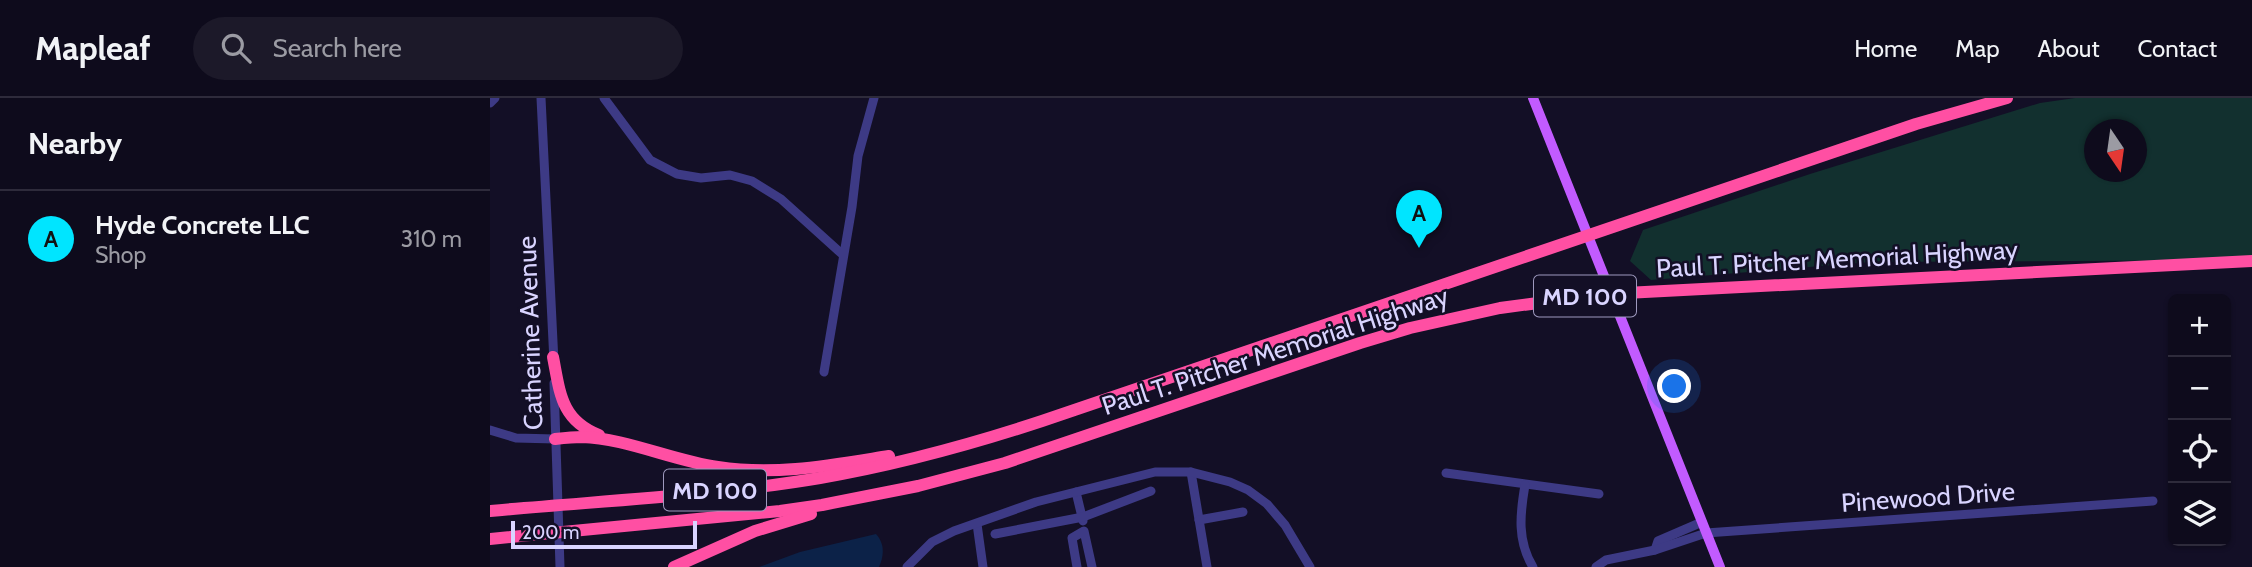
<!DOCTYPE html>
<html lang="en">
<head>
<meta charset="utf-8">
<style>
	:root { --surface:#0e0b1c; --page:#1c1929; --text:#f1f3f6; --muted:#9b9ba3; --line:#2e2b3b; --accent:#00e5ff }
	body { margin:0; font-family:Cabin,sans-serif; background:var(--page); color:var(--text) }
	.controls { position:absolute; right:21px; bottom:21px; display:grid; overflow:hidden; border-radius:10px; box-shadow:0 2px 5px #0004 }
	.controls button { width:63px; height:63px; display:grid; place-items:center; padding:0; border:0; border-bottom:2px solid var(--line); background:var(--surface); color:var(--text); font:35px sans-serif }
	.compass { position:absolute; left:1594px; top:21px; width:63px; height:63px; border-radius:50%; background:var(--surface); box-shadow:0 2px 5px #0004; rotate:167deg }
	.scale { position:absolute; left:21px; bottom:18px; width:186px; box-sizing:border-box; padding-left:7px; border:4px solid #d9d4ff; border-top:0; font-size:19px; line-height:24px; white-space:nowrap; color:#d9d4ff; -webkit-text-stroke:5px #130f26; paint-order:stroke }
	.you { position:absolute; left:1185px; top:289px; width:24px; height:24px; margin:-18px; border:5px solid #fff; border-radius:50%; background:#1a73e8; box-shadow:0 0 0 10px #1a73e833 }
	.badge { display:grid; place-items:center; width:46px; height:46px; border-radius:50%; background:var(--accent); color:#111; font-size:23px; font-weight:700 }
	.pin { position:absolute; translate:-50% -58px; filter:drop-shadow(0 2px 4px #0008) }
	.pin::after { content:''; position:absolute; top:37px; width:24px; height:21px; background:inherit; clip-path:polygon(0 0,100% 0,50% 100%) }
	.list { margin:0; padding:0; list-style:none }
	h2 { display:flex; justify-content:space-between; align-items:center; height:91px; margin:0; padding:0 28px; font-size:30px }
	h2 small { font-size:23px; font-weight:400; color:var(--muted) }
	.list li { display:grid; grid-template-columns:46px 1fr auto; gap:21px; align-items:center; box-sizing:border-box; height:98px; padding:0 28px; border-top:2px solid var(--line) }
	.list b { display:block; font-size:26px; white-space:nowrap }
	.list p { margin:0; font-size:23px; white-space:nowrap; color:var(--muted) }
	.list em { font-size:23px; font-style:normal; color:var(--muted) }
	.icon { flex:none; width:38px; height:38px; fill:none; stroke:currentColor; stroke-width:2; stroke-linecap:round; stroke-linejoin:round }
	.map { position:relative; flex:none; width:1762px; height:469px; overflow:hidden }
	header { display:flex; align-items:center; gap:42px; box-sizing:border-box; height:98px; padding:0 35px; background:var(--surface); border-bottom:2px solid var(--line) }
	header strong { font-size:33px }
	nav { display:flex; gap:38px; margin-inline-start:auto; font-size:24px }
	.search { width:490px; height:63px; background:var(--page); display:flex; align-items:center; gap:18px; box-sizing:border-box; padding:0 24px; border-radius:38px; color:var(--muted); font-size:26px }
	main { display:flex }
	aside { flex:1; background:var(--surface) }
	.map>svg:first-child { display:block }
</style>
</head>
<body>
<header>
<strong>Mapleaf</strong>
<div class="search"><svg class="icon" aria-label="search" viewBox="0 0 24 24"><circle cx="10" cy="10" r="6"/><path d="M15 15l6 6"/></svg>Search here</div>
<nav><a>Home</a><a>Map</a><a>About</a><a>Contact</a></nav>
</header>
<main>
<aside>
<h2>Nearby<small></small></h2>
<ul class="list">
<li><span class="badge">A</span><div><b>Hyde Concrete LLC</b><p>Shop</p></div><em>310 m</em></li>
</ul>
</aside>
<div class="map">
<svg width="1762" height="469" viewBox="0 0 1762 469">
	<rect width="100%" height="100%" fill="#130f26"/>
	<path fill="#12302f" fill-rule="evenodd" d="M1585 0H1762V162L1381 164 1161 182 1140 163 1153 132 1320 76 1550 5ZM1604 32H1646V74H1604Z"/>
	<path fill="#0c2248" d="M386 436C395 446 394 458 389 469H269L310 454Z"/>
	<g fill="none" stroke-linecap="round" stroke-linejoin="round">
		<g stroke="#3d3a85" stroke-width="9">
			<polyline points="51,0 64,264"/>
			<polyline points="114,0 160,62 187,76 211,80 240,77 262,83 291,101 352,156"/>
			<polyline points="0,5 5,0"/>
			<polyline points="334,274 362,109 368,58 384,0"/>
			<polyline points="64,285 70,469"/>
			<polyline points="0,332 26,340 65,341"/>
			<polyline points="701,374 717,469"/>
			<polyline points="956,375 1109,396"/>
			<path d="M1035 387C1030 416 1027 443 1043 469"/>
			<polyline points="586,394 593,423"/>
			<polyline points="709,422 753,414"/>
			<polyline points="487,426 493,469"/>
			<polyline points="505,436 593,419 661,393"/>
			<polyline points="1165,452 1168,443 1212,424"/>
			<polyline points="417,469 442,444 464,433 546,404 665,374 701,374 740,384 758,392 777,406 795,427 820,469"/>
			<polyline points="587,469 582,440 594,433 602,469"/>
			<polyline points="1106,469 1116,462 1165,452 1216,435 1663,403"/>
		</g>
		<polyline stroke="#c25bff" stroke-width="10" points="1043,0 1230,469"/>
		<g stroke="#ff4fa3" stroke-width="12">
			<path d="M63 259C70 295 71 322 109 337"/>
			<path d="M65 341C74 340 83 339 92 339 135 340 184 363 228 369 286 378 342 367 399 358"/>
			<path d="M0 413C108 403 223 398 330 380 405 367 479 347 552 323L1426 26 1517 0"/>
			<polyline points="0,441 290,413 332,407 428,388 515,365 870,245 920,230 1010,210 1116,196 1762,163"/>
			<polyline points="184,469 265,433 321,416"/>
		</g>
	</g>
	<g text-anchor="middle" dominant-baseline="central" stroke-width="5" stroke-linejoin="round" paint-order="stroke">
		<g fill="#130f26" stroke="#9e99be" stroke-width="2">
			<rect x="1044" y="177.5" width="102" height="41" rx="5"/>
			<rect x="174" y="371.5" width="102" height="41" rx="5"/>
		</g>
		<g font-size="24" font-weight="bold" fill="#d9d4ff">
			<text x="1095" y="198">MD 100</text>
			<text x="225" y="392">MD 100</text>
		</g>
		<g font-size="26" fill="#d9d4ff" stroke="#130f26">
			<text transform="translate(1347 161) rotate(-3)">Paul T. Pitcher Memorial Highway</text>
			<text transform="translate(40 235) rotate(-92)">Catherine Avenue</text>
			<text transform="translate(785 253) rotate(-18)">Paul T. Pitcher Memorial Highway</text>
			<text transform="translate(1438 399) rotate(-4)">Pinewood Drive</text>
		</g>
	</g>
</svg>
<div class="controls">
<button>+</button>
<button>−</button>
<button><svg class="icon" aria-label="locate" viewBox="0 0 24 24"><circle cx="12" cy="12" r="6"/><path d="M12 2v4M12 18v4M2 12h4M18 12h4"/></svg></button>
<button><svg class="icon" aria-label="layers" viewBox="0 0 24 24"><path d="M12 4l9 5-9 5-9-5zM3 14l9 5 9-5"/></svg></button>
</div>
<svg class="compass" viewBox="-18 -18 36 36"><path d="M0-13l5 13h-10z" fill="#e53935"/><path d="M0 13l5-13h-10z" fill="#9b9ba3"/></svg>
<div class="scale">200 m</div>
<div class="you"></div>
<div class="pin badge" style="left:929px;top:150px">A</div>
</div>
</main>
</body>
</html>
